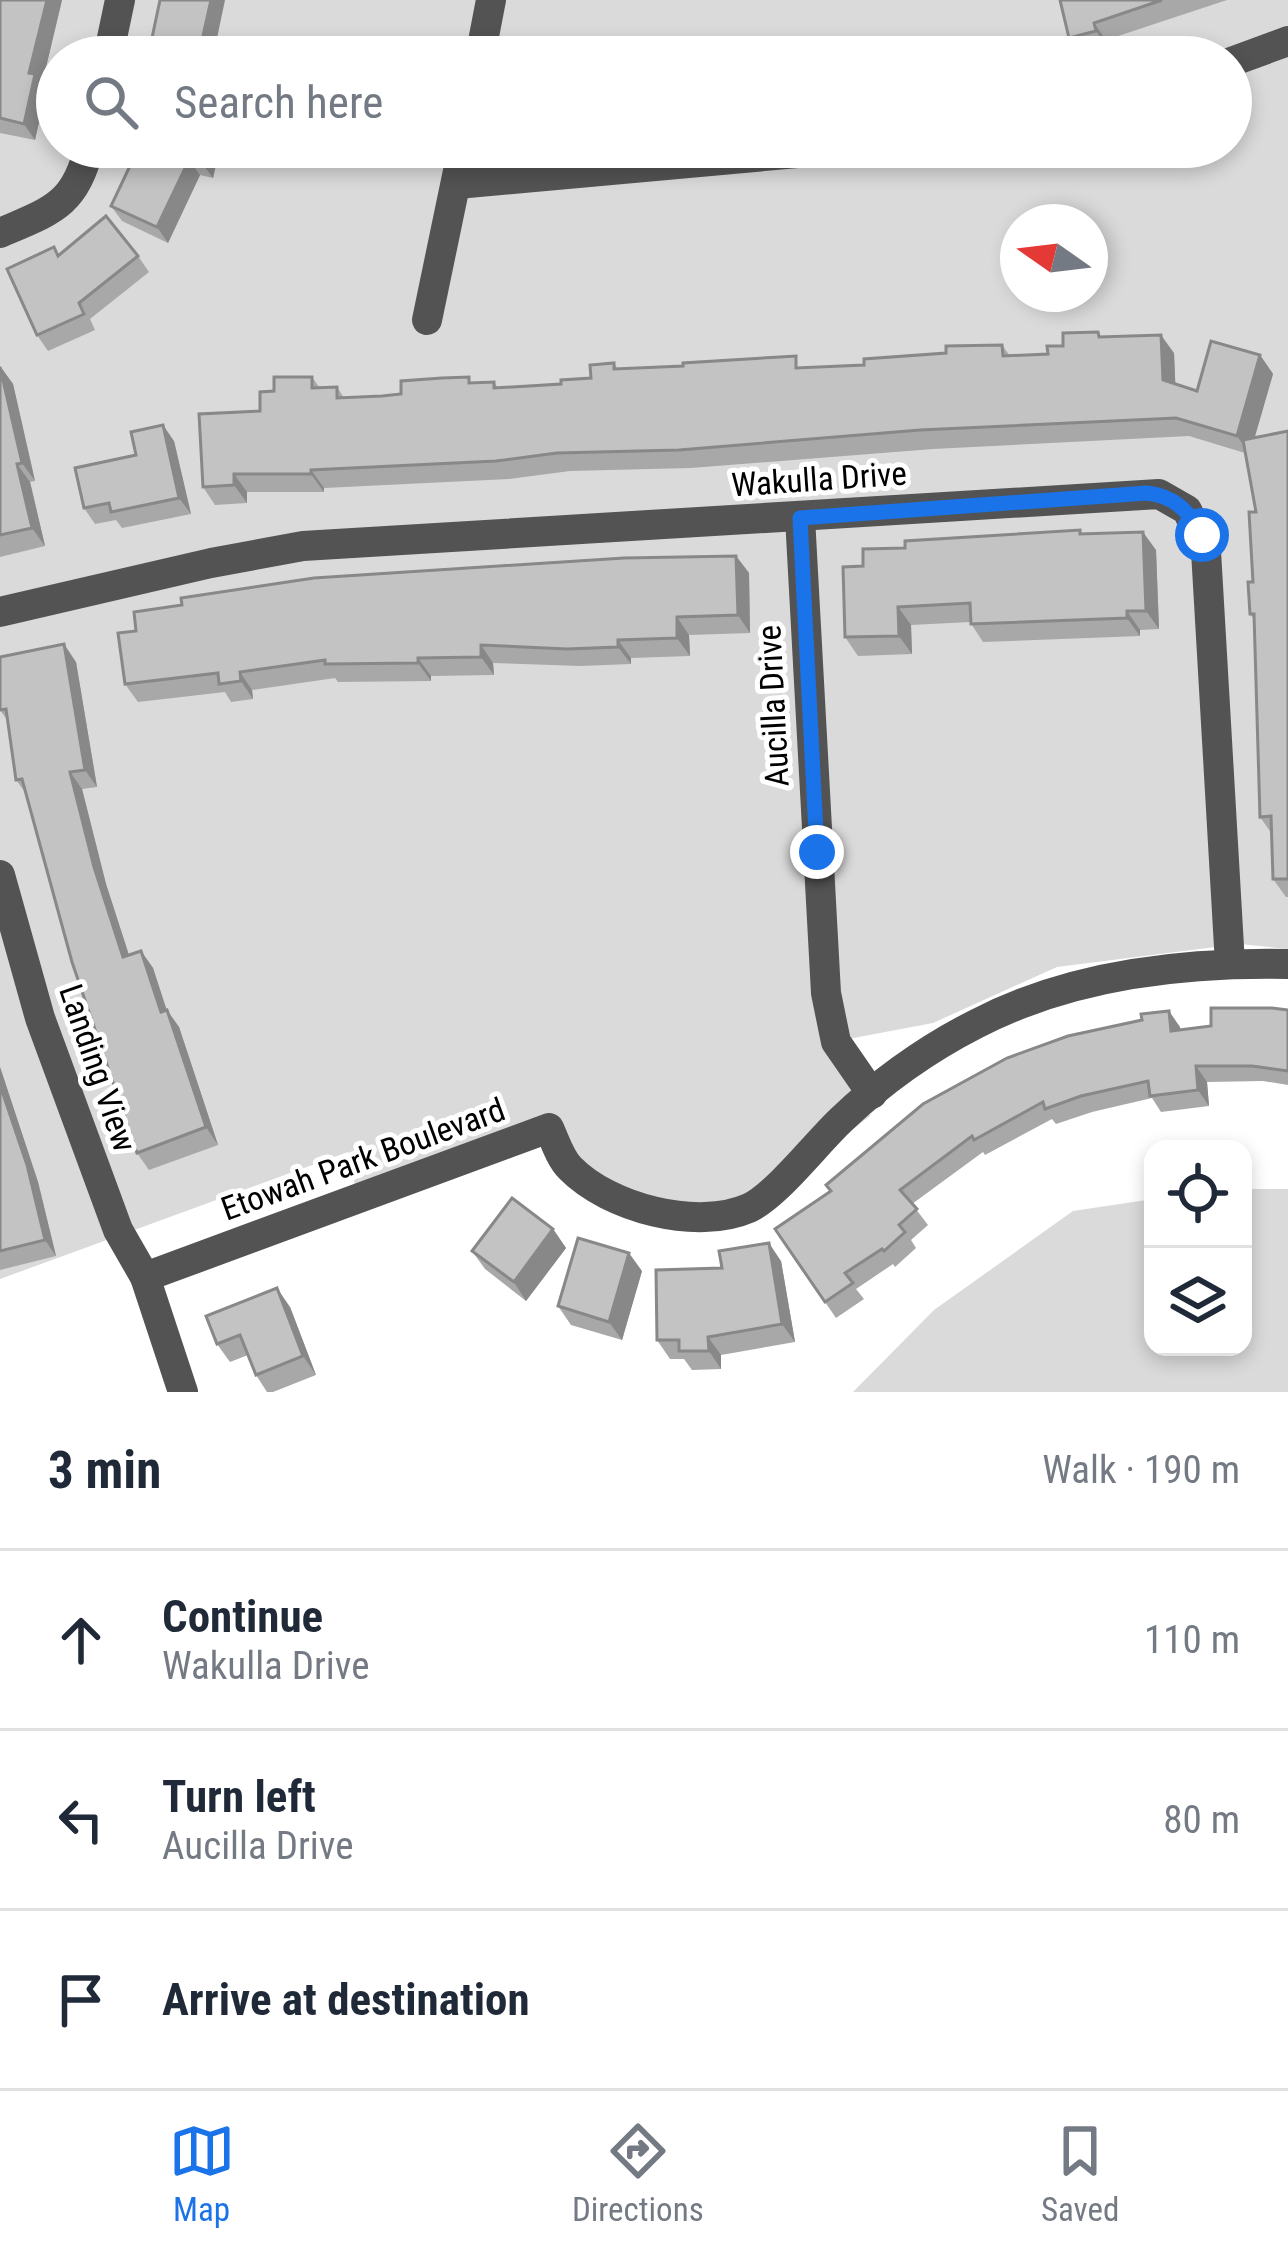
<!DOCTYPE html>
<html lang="en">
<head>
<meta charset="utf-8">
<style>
	:root { --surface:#fff; --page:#f6f6f7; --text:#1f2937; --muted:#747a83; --line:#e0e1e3; --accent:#1a73e8 }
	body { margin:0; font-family:"Roboto Condensed",sans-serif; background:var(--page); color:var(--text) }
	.controls { position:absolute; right:36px; bottom:36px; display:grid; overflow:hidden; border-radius:24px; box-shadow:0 6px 18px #0003 }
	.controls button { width:108px; height:108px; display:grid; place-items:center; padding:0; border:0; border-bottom:3px solid var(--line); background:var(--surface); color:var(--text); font:60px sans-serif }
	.compass { position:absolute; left:1000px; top:204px; width:108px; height:108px; border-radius:50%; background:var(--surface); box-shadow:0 6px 18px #0003; rotate:284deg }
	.stop { position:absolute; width:36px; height:36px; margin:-27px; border:9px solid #1a73e8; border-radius:50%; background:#fff }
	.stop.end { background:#1a73e8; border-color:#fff; box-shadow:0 3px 12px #0008 }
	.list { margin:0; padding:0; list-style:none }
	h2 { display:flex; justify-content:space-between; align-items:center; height:156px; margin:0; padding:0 48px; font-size:51px }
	h2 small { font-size:39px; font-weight:400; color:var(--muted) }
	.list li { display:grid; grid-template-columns:78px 1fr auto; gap:36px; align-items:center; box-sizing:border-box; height:180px; padding:0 48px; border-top:3px solid var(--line) }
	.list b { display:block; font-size:45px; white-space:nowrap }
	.list p { margin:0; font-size:39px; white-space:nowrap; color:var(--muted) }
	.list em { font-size:39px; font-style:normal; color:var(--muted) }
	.icon { flex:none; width:66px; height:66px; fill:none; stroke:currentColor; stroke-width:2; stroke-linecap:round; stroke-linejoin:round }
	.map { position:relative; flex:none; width:1288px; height:1392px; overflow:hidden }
	.search { position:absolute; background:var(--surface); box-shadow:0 6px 18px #0003; left:36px; right:36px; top:36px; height:132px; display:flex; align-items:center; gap:30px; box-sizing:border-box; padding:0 42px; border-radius:66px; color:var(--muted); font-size:45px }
	.sheet { height:696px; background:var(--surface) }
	nav { display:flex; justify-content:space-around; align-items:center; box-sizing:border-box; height:168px; border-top:3px solid var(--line); background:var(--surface); font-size:33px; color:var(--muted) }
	nav a { display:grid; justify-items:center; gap:6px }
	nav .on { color:var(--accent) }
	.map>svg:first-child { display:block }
</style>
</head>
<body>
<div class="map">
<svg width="1288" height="1392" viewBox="0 0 1288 1392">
	<rect width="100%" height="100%" fill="#fff"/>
	<g fill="#dadada" fill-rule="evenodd">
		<path d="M0 0H1288V949L1239 944 1057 967 933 1023 843 1040 870 1116 775 1188 666 1218 541 1134 356 1191 348 1152 0 1279ZM57 57H1231V147H57ZM1018 222H1090V294H1018Z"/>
		<polygon points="1243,1189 1288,1189 1288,1392 853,1392 934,1310 1073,1211 1153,1199 1153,1347 1243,1347"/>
	</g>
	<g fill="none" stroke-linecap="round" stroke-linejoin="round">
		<g stroke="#535353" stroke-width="30">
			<polyline points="108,57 120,0"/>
			<polyline points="480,57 491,0"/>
			<polyline points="1231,62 1288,41"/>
			<polyline points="457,184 864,147"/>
			<path d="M0 233C51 211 76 205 89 147"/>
			<polyline points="427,320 463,147"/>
			<polyline points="800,517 826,993 836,1042 872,1094"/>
			<polyline points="0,612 211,563 303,546 1159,494 1187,510 1206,551 1230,964"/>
			<polyline points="0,875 40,1018 118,1230 145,1277 183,1392"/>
			<path d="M145 1277 549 1128C555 1141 560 1158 570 1168 609 1208 697 1231 749 1208 777 1195 818 1141 842 1119 882 1081 927 1049 976 1024 1070 975 1184 962 1288 964"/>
		</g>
	</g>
	<g fill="#a8a8a8">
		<polygon points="0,0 62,0 42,84 46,91 35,140 0,133"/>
		<polygon points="1060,0 1227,0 1106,40 1108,49 1081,55 1069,38"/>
		<polygon points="130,147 220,147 213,178 200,175 168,243 122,221 111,206 135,155"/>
		<polygon points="138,256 149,272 90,319 95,330 48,351 37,335"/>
		<polygon points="1098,332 1102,337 1174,353 1175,384 1197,391 1260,355 1273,374 1254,438 1288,431 1288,897 1286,897 1273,879 1272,834 1260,817 1254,619 1250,614 1256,512 1245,453 1189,436 933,449 691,468 570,471 509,479 324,488 324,492 247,492 247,503 215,505 203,487 274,391 312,377 319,387 337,387 344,398 382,396 473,383 494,382 498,388 561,384 591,378 614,363 617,368 804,368 864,365 1002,345 1010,356 1048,354"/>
		<polygon points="0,366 13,384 35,481 30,482 45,546 0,557"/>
		<polygon points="174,441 191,514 122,528 116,520 95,524 84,508 136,455"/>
		<polygon points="1080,530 1082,534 1156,550 1159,629 1140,630 1140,636 983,642 970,622 911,625 912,654 858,656 845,637 905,548"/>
		<polygon points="736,556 749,573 750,633 689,635 690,656 631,658 631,664 580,666 493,663 494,675 431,676 431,681 338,682 335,678 252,690 253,699 231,702 225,692 138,702 125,684"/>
		<polygon points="76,662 97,787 82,789 106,884 129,955 141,951 153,968 166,1010 179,1027 218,1145 149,1170 137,1153 26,793 16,780 8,721 0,710"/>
		<polygon points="1288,1010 1288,1085 1263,1081 1207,1082 1209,1106 1161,1112 1152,1098 1092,1112 1056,1124 1052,1119 985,1155 983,1152 912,1204 928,1225 911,1240 916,1248 895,1267 893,1264 856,1289 864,1299 836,1318 775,1229 1142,1020 1169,1011 1180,1029 1211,1026"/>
		<polygon points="0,1067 38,1182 56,1256 0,1270"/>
		<polygon points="553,1229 566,1248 526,1301 485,1269 472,1251"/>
		<polygon points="781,1261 795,1342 721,1355 721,1369 692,1370 684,1359 670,1359 657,1340 722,1268"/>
		<polygon points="642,1271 622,1340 571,1325 558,1306"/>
		<polygon points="290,1307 316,1375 273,1392 267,1392 256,1375 248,1355 230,1362 217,1344"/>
	</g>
	<g fill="#888">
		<polygon points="47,0 62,0 42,84 46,91 35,140 24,124 29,73"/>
		<polygon points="211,0 225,0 213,57 200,49"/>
		<polygon points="1094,23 1106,40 1108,49 1096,31"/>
		<polygon points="206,147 220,147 213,178 202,163"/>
		<polygon points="189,160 200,175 168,243 157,227"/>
		<polygon points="1161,335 1174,353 1176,398 1163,380"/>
		<polygon points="1260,355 1273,374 1250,454 1237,436"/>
		<polygon points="0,366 13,384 35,481 22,463"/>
		<polygon points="163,425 174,441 191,514 179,498"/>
		<polygon points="17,464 30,482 45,546 32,528"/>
		<polygon points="311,470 324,488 324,492 311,474"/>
		<polygon points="234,474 247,492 247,503 234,485"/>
		<polygon points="1143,532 1156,550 1159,629 1146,611"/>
		<polygon points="736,556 749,573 750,633 738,615"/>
		<polygon points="898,607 911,625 912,654 899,636"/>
		<polygon points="1127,611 1140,630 1140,636 1127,618"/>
		<polygon points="677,617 689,635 690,656 677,638"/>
		<polygon points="618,640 631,658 631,664 618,647"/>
		<polygon points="64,644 76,662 97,787 85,770"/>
		<polygon points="481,645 493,663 494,675 481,657"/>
		<polygon points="418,658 431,676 431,681 418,663"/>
		<polygon points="240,672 252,690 253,699 241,681"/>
		<polygon points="70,772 82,789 106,884 135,974 123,957 94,867"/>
		<polygon points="141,951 153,968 173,1029 161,1012"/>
		<polygon points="167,1010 179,1027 218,1145 206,1127"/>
		<polygon points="1169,1011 1180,1027 1182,1046 1171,1031"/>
		<polygon points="1196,1066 1207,1082 1209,1106 1198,1090"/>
		<polygon points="0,1067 38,1182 56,1256 45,1240 0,1085"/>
		<polygon points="553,1229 566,1248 526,1301 514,1282"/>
		<polygon points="769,1243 781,1261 795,1342 782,1324"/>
		<polygon points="629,1253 642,1271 622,1340 609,1322"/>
		<polygon points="277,1288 290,1307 316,1375 303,1356"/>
		<polygon points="708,1337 721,1355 721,1369 709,1351"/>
	</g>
	<g fill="#c3c3c3" stroke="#888" stroke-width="3">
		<polygon points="0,0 47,0 29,73 35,74 24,124 0,118"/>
		<polygon points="160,0 211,0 200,49 216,52 215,57 148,57"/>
		<polygon points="1060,0 1162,0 1094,23 1096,31 1069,38"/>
		<polygon points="130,147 206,147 202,163 189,160 157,227 111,206 138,149"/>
		<polygon points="106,216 138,256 79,303 84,314 37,335 7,269 54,247 58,256"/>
		<polygon points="1098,332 1099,337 1161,335 1163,380 1197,391 1211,341 1260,355 1237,436 1176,418 920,430 679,450 557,453 496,461 311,470 311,474 234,474 234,485 203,487 199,414 260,411 260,392 274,391 274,377 312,377 312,388 337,387 337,398 382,396 401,394 401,381 442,378 469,377 469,383 494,382 494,388 561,384 561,380 591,378 590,365 614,363 614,369 683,366 683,363 796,356 796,368 864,365 864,359 946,353 946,346 1002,345 1003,356 1048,354 1047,346 1063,346 1063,333"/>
		<polygon points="0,367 22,463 17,464 32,528 0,535"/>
		<polygon points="163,425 179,498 111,512 109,503 84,508 75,468 136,455 131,432"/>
		<polygon points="1288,431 1288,879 1273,879 1271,816 1260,817 1254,614 1250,614 1248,582 1253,582 1249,512 1256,512 1243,440"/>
		<polygon points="1080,530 1080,534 1143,532 1146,611 1127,611 1127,618 971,624 970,603 898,607 899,636 845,637 843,567 863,566 863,549 905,548 905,541"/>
		<polygon points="736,556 738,615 677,617 677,638 618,640 618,647 567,649 481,645 481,657 418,658 418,663 325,664 325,660 240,672 241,681 219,684 218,673 125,684 118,633 136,631 134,612 182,605 181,598 314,578 624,558"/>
		<polygon points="64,644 85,770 70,772 94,867 123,957 141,951 161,1012 167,1010 206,1127 137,1153 72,962 22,779 16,780 6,709 0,710 0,657"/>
		<polygon points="1211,1008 1272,1008 1288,1010 1288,1071 1252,1066 1196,1066 1198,1090 1150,1096 1148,1081 1081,1096 1045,1109 1043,1102 974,1140 972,1136 900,1190 917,1209 899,1225 905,1232 884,1251 882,1249 845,1273 853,1283 825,1302 775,1229 831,1191 826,1185 923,1104 1007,1058 1068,1036 1142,1020 1141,1014 1169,1011 1171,1031 1211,1026"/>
		<polygon points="0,1085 27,1165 45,1240 0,1251"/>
		<polygon points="512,1198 553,1229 514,1282 472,1251"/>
		<polygon points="578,1238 629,1253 609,1322 558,1306"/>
		<polygon points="769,1243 782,1324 708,1337 709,1351 679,1351 679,1340 657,1340 656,1270 722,1268 719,1251"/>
		<polygon points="277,1288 303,1356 256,1375 240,1335 217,1344 206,1316"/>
	</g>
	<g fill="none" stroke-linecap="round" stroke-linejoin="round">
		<path stroke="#1a73e8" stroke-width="15" d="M817 852 800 518 1147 493C1174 496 1189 511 1202 535"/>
	</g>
	<g text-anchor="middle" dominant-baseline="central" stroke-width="10" stroke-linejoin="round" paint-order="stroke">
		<g font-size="33" fill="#000" stroke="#fff">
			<text transform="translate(819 479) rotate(-4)">Wakulla Drive</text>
			<text transform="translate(773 706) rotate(-93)">Aucilla Drive</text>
			<text transform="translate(98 1068) rotate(71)">Landing View</text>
			<text transform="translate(363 1159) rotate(-20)">Etowah Park Boulevard</text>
		</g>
	</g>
</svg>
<div class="controls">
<button><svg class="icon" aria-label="locate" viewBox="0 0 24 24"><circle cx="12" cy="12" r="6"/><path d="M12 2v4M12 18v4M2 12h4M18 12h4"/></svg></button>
<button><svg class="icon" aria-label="layers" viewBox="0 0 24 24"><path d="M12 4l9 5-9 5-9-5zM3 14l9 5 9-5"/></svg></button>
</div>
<svg class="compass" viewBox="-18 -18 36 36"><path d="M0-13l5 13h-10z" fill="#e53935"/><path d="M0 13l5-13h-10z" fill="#747a83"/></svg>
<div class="stop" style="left:1202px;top:535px"></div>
<div class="stop end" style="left:817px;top:852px"></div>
<div class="search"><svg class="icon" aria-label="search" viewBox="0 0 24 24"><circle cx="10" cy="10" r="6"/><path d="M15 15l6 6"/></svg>Search here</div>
</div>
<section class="sheet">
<h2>3 min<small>Walk · 190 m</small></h2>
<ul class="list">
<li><svg class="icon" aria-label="ahead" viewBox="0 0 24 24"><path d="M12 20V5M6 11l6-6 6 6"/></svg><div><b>Continue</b><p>Wakulla Drive</p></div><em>110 m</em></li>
<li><svg class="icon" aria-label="left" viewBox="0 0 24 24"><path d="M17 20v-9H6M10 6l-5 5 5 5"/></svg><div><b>Turn left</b><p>Aucilla Drive</p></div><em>80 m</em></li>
<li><svg class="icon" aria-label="arrive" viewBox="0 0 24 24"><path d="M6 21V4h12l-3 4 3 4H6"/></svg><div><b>Arrive at destination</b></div></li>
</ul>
</section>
<nav>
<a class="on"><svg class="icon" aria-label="map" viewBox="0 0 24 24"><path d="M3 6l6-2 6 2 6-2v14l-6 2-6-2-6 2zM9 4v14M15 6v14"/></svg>Map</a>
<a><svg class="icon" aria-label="directions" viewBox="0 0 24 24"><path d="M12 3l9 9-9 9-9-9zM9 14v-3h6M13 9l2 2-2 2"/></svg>Directions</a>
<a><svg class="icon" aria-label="saved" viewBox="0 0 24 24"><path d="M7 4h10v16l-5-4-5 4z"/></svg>Saved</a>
</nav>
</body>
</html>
